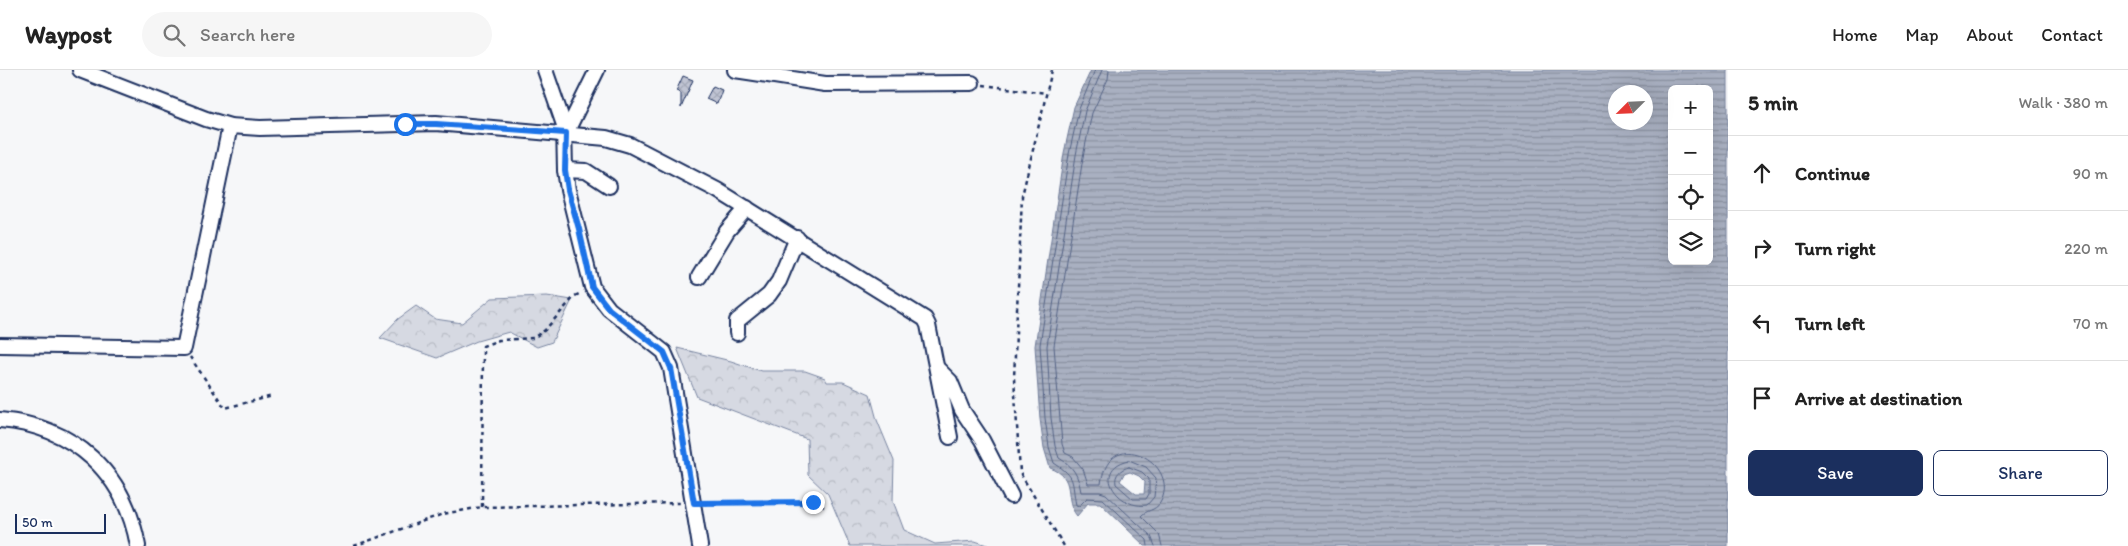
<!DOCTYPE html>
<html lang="en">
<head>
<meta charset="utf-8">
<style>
	:root { --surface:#fff; --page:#f6f6f6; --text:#222; --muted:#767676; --line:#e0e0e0; --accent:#1b2f5e }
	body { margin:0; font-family:Itim,sans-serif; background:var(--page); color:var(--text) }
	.controls { position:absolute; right:15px; top:15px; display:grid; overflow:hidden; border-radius:8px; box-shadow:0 5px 20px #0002 }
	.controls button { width:45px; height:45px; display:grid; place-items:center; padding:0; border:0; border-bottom:1px solid var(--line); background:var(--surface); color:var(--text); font:25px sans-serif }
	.compass { position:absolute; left:1608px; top:15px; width:45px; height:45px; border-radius:50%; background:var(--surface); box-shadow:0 5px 20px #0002; rotate:246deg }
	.scale { position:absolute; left:15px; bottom:12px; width:91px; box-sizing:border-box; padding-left:5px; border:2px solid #1b2f5e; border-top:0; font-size:14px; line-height:18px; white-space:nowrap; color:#1b2f5e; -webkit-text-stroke:4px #fff; paint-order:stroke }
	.stop { position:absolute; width:15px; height:15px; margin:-11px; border:4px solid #1a73e8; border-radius:50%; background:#fff }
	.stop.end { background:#1a73e8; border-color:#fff; box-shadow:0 1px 5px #0008 }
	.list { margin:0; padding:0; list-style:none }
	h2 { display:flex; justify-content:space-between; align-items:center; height:65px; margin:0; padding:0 20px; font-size:21px }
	h2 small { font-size:16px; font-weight:400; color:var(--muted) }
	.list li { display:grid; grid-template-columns:32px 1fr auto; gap:15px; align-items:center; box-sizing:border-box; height:75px; padding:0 20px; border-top:1px solid var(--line) }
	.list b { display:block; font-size:19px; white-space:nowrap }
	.list em { font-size:16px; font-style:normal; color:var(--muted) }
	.actions { display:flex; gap:10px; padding:15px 20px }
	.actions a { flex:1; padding:11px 0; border:1px solid var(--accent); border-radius:8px; text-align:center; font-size:18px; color:var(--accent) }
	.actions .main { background:var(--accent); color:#fff }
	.icon { flex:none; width:28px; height:28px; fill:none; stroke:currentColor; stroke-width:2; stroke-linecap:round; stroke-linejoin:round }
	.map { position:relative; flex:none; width:1728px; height:476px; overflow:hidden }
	header { display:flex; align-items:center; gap:30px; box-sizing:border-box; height:70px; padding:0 25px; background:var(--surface); border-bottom:1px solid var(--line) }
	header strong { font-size:24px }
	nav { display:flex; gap:28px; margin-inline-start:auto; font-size:18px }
	.search { width:350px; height:45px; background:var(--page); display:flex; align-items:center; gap:12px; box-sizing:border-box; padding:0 18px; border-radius:28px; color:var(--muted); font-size:19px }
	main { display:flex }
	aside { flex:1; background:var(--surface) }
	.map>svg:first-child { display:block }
</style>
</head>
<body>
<header>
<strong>Waypost</strong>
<div class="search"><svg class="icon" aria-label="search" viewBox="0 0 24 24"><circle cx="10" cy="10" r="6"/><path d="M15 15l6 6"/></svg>Search here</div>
<nav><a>Home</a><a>Map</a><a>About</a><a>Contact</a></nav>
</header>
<main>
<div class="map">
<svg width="1728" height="476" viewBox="0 0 1728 476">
	<defs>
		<pattern id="forest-crowns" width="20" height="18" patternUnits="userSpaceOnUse" patternTransform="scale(1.25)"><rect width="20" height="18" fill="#d6d9e2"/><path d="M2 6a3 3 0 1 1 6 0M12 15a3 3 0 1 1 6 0" fill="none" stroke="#b7bbc4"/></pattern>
		<pattern id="water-rules" width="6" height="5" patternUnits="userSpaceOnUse" patternTransform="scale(1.25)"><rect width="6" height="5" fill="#a9b0c1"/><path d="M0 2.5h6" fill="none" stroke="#8990a0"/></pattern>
		<pattern id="building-cross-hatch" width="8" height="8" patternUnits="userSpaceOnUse" patternTransform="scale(1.25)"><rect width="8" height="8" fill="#c0c4d3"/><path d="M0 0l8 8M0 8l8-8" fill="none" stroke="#a4a9b8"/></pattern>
	</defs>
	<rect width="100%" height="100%" fill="#f6f7f9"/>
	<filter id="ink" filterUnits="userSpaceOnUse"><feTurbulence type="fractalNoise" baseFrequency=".02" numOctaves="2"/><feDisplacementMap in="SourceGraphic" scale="10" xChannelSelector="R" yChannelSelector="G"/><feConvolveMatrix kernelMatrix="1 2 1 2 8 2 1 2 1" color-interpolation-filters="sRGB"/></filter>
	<g filter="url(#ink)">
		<g fill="url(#forest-crowns)" stroke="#7884a0">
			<polygon points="547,226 572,230 552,272 537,277 509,262 477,271 437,288 380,268 398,249 416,236 435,249 462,253 492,228"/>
			<polygon points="677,278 731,291 761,301 805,301 825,308 827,312 843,312 870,324 877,350 894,391 893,431 904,460 935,474 975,471 990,476 850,476 828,424 808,405 807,369 697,327"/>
		</g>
		<path fill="url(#water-rules)" stroke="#707c99" fill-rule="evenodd" d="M1091 0H1728V476H1145L1100 433H1088L1077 446C1062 428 1078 408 1050 398L1044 378 1040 349 1035 276 1064 83 1074 37ZM1672 19H1709V191H1672ZM1616 22H1646V52H1616ZM1130 402 1139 406 1145 412 1144 424H1136L1120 411 1124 404Z"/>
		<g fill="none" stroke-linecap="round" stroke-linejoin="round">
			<g stroke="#546386" stroke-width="1">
				<path d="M1095 0 1079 39 1069 84 1040 275 1045 348 1049 377 1054 393C1077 408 1071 410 1076 435L1079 436 1087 428 1103 429 1147 470 1148 476"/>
				<path d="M1102 0 1085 41 1076 85 1047 276 1051 348 1055 376 1059 388C1074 397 1078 405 1081 422H1100L1106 424 1151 466 1155 476"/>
				<path d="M1109 0 1108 9 1092 43 1083 87 1054 276 1062 374 1065 383 1073 387 1083 399 1088 414H1101C1102 406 1104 399 1109 392 1131 365 1179 401 1160 433 1155 441 1146 440 1141 446L1159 464 1162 476"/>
				<path d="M1129 390 1146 397 1156 408 1154 427 1147 435C1118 440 1090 399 1129 390Z"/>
				<path d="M1129 397 1142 402 1149 409V424L1146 429H1133L1116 414C1114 404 1121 399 1129 397Z"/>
			</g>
		</g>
		<g fill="url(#building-cross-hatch)" stroke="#1b2f5e">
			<polygon points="683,6 693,10 681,38 681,23 676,21"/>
			<polygon points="713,16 722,20 717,34 706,29"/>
		</g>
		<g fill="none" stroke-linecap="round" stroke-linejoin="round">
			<defs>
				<g id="minor">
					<polyline points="80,0 206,49 230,56 260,58 436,53 606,68 630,75 717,120 925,249 928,255 950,367"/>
					<polyline points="545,0 564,55 565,100 568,120 592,217 609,239 664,282 671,298 700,476"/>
					<polyline points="735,0 825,14 972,13"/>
					<polyline points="566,63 597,0"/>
					<polyline points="565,100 586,101 609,116"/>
					<polyline points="699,207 727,161 747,138"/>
					<polyline points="737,263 737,251 769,225 779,211 797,168"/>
					<polyline points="0,275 184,278 230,56"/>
					<polyline points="937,298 950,311 962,340 982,370 1011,426"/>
					<path d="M0 350C74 356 125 403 138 476"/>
				</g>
			</defs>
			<use href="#minor" stroke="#1b2f5e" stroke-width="18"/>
			<g stroke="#1b2f5e" stroke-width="2.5" stroke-dasharray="4 4" stroke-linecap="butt">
				<polyline points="1052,0 1022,126 1014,308 1020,403 1064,476"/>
				<polyline points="983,15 1046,23"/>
				<polyline points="190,287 225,338 273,326"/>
				<polyline points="704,433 813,432 824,437"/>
				<polyline points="482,437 483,276 499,270 533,268 545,260 575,226 581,223"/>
				<polyline points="354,476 443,444 482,437 681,433"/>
			</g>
			<use href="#minor" stroke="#fff" stroke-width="14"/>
		</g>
	</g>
	<g fill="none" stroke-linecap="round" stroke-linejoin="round" filter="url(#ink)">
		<polyline stroke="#1a73e8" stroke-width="6" points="405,54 436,54 566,63 565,100 568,120 579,159 592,217 609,239 664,282 671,298 694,433 813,432"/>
	</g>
</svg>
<div class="controls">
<button>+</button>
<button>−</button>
<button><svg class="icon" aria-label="locate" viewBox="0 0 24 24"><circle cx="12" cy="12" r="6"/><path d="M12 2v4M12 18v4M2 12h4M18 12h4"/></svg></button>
<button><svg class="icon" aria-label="layers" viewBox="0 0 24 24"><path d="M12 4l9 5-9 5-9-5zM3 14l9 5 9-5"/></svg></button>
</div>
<svg class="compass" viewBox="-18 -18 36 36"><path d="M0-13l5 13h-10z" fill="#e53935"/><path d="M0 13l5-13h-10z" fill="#767676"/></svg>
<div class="scale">50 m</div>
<div class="stop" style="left:405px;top:54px"></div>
<div class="stop end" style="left:813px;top:432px"></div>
</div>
<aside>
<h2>5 min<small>Walk · 380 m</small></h2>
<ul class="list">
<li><svg class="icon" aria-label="ahead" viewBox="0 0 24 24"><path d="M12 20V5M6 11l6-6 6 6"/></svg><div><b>Continue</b></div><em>90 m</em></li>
<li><svg class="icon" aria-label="right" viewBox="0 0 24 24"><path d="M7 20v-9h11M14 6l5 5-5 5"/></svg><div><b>Turn right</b></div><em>220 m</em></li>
<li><svg class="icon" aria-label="left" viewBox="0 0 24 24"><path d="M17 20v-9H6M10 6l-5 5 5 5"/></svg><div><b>Turn left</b></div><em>70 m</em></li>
<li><svg class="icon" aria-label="arrive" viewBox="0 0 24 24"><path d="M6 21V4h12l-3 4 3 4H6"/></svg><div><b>Arrive at destination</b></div></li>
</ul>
<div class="actions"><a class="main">Save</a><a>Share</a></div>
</aside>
</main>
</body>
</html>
